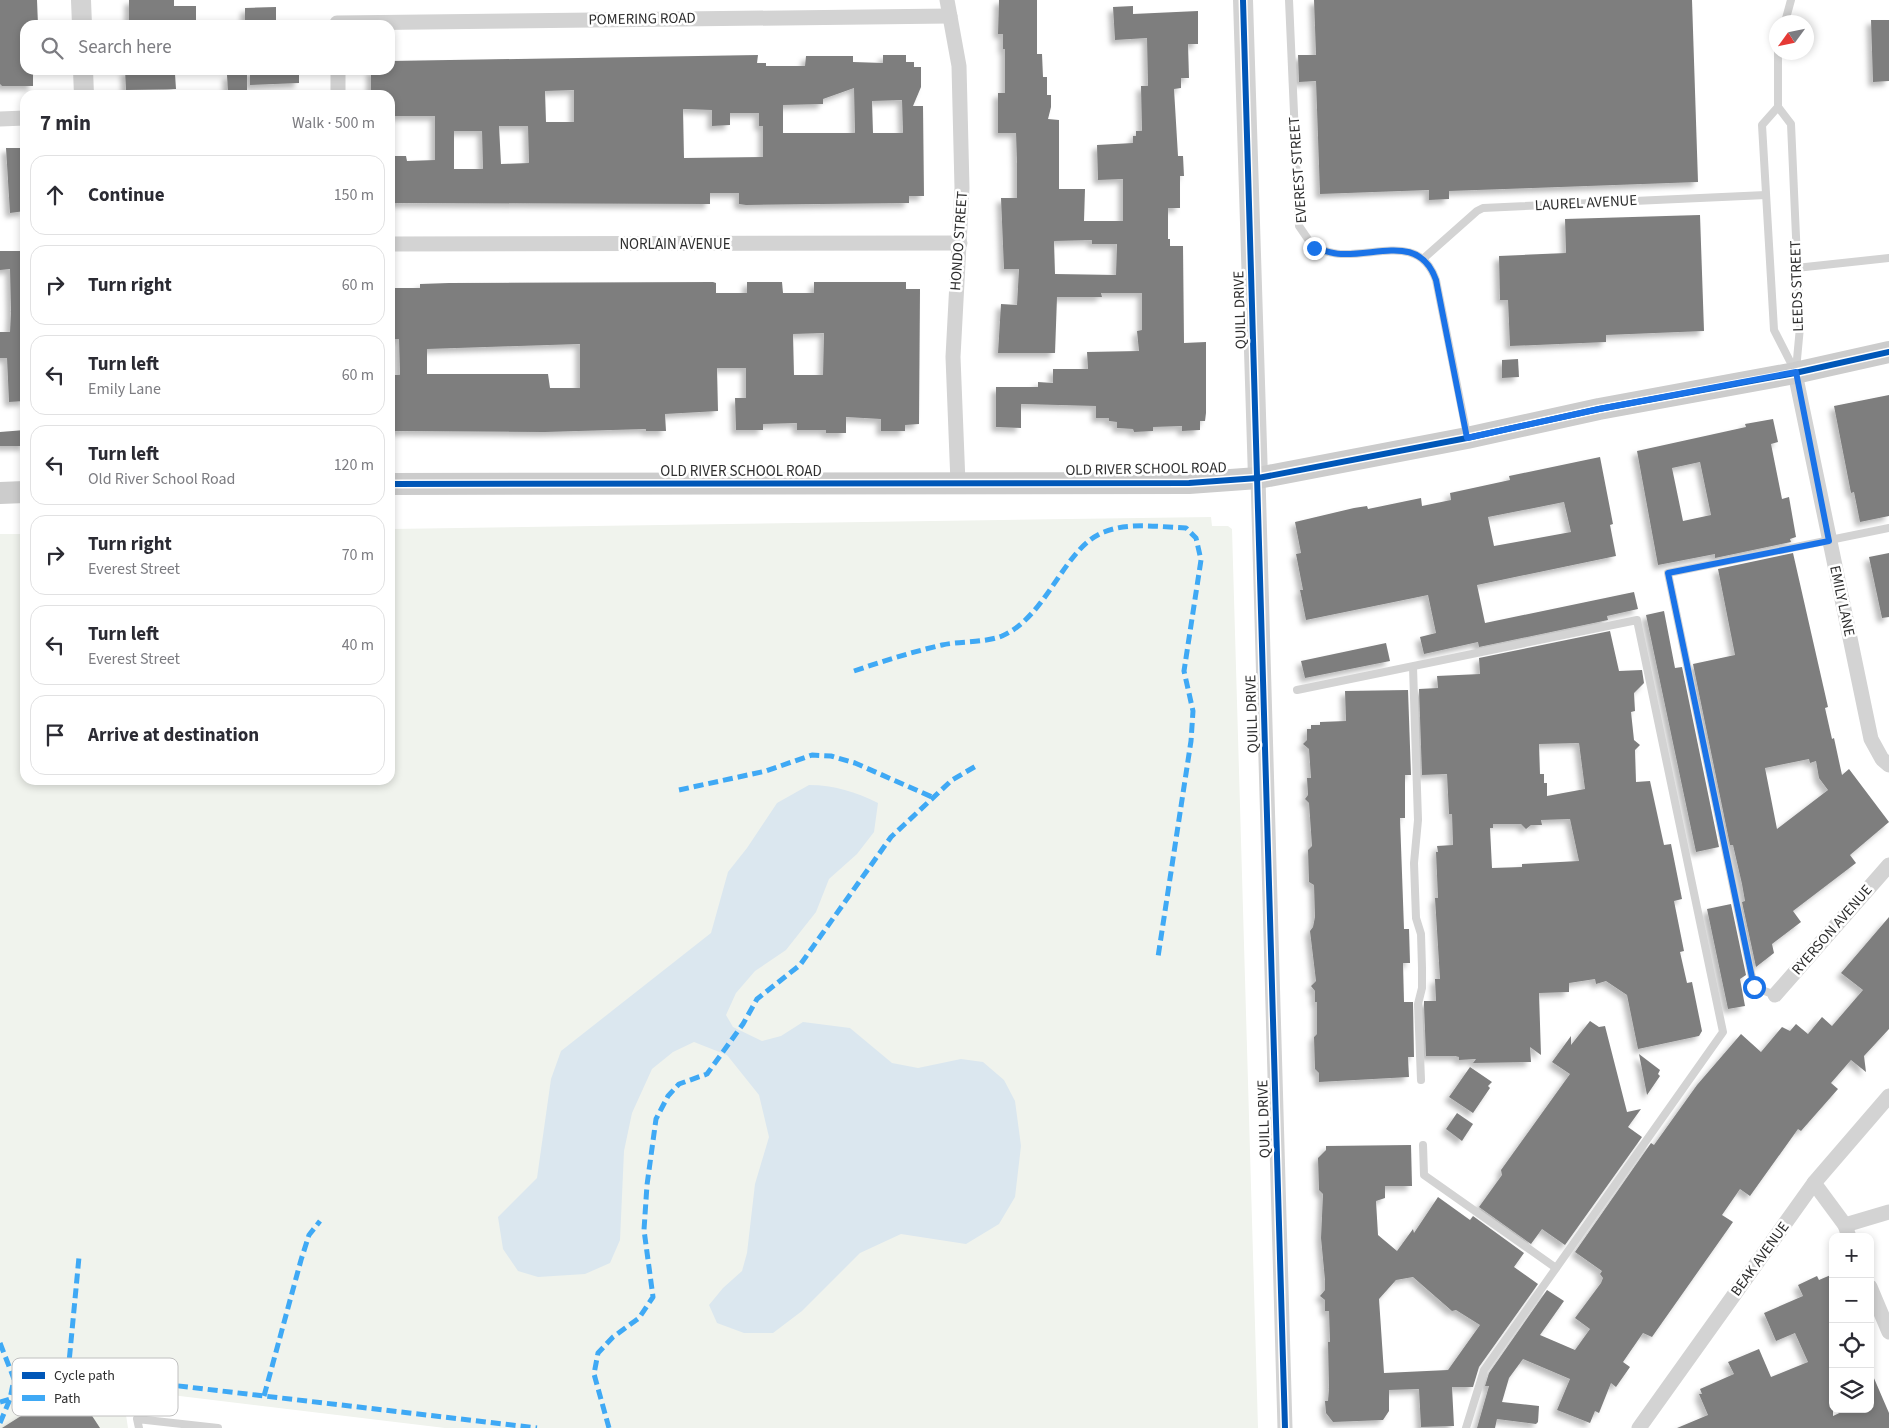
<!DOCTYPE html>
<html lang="en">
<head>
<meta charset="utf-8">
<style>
	:root { --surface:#fff; --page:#f7f7f7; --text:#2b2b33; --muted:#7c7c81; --line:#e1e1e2 }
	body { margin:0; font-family:"Source Sans 3",sans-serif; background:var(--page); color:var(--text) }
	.controls { position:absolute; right:15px; bottom:15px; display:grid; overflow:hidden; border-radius:10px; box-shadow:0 2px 8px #0003 }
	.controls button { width:45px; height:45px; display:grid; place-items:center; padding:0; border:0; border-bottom:1px solid var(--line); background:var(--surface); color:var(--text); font:25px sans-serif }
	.compass { position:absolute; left:1769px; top:15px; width:45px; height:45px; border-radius:50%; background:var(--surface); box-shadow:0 2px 8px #0003; rotate:237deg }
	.stop { position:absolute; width:15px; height:15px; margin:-11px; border:4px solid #1a73e8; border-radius:50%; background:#fff }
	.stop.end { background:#1a73e8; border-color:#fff; box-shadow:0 1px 5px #0008 }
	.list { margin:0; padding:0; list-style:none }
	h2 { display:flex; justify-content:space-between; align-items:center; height:65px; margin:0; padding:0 20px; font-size:21px }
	h2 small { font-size:16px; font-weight:400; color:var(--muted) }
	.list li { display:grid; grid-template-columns:32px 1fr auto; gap:15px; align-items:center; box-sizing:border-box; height:80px; margin:0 10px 10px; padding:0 10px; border:1px solid var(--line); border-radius:15px }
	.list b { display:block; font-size:19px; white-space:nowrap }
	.list p { margin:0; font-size:16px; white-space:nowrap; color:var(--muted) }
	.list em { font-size:16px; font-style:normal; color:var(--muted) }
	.icon { flex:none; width:28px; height:28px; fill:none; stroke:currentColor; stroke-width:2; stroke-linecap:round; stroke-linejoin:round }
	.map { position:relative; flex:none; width:1889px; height:1428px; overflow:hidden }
	.search { position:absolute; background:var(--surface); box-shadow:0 2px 8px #0003; left:20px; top:20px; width:375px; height:55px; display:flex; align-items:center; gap:12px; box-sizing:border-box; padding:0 18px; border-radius:15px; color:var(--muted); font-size:19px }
	.panel { position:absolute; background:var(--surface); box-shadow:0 2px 8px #0003; left:20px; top:90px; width:375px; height:695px; border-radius:15px }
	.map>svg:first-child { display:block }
</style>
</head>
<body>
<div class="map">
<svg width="1889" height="1428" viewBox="0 0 1889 1428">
	<defs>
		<filter id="shadow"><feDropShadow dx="-4.5" dy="4.5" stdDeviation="2.5" flood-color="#0004"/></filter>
	</defs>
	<rect width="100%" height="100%" fill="#fff"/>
	<polygon fill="#f0f3ed" points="1211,517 1212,526 1228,526 1232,529 1258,1428 445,1428 122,1389 128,1428 0,1428 0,534 25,534 25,780 390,780 390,529"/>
	<path fill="#dbe7ef" d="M809 785C834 785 856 792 878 803L874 832 857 854 829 879 816 912 786 950 755 971 736 993 726 1015 733 1027 762 1041 781 1036 803 1022 850 1028 892 1063 918 1068 961 1059 983 1062 1004 1080 1015 1101 1021 1146 1015 1197 999 1224 966 1244 901 1234 860 1253 802 1311 773 1333H744L717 1323 709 1305 723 1288 742 1271 747 1253 755 1184 769 1137 759 1095 727 1055 694 1042 673 1052 652 1069 632 1113 624 1151 620 1240 610 1263 585 1274 538 1277 518 1271 503 1249 498 1217 537 1178 551 1079 561 1051 711 933 728 872 747 848 777 803Z"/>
	<g fill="#7e7e7e" fill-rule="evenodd" filter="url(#shadow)">
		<polygon points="0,0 37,0 38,25 25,25 25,70 33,70 33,86 2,86 0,84"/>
		<polygon points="129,0 174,0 174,6 196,6 196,24 129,25"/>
		<path d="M999 0H1037V54H1042L1043 77H1047V95H1051V107L1048 119 1059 120V189H1085L1084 221H1123V179L1098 180 1097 145 1133 143V136H1136V131H1142L1141 86H1148L1147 38 1115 40 1113 7 1133 6V14L1198 11V44H1188L1189 78H1181V88L1174 89 1178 156H1183L1184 176H1180V208H1168V239H1170V246H1183L1184 343 1206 342V413L1205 421H1200V430L1182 431V426L1153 427V431L1134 432 1133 429 1117 428V422L1109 421V418H1096V406L1021 404V428L996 427V387H1038V382L1053 383V369H1088L1087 352 1139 351 1137 331 1142 330V293H1101L1102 297H1057L1055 353H998L1001 304 1017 305 1019 269H1004L1001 198H1017V163L1016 133H998V93H1005V49H1003V34H998ZM1092 240V244H1117L1116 275 1055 274 1054 241Z"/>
		<polygon points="1314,0 1692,0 1698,182 1449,191 1449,199 1429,200 1429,190 1320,194 1316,81 1299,82 1298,55 1316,55"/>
		<polygon points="276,7 276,25 245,25 245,8"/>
		<polygon points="1871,20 1889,20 1889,81 1873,82"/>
		<path d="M758 55 757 63H766V66H805L806 56H853V62L883 63V55H906V62H914V67H921V87L913 106H923L924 196H909V203L746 205 739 204V193H710V204L390 203V156H406L407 161 435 160V116H390V95H371V70H390V61ZM854 88 855 133H783V105L823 104V99ZM574 90V122H546L545 91ZM902 100 903 133H873L872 101ZM683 109 712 110V126L730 125V113H759V126H763V157L684 158ZM499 126H528L529 163 501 164ZM454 131H482L483 169H454Z"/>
		<polygon points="125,70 172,70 173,74 175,74 176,89 126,90"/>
		<polygon points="250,70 299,70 299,83 250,85"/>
		<polygon points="247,74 247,92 228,92 227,75"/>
		<polygon points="6,148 25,148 25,211 10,213"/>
		<polygon points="1700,215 1704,331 1606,335 1606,342 1510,346 1508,300 1500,300 1499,256 1566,253 1565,219"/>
		<polygon points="0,251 25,251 25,401 9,402 7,358 0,358 0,332 10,332 11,312 10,269 0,270"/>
		<path d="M713 282 716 283V293H747V282H782L783 293H814V282H906V289H920L919 424 905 425V431H881V419L846 417V433H826V430H797V423L763 424V430H736L735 398H746V368H717L718 411 665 414 666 431H646V429L545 432 390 431V375H400L399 339H390V288H420V284L449 283ZM824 333 823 375H794L793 334ZM580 344V388H550L548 374H427V349Z"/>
		<polygon points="1518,359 1519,377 1502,378 1502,360"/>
		<polygon points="1889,395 1889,516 1860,522 1854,492 1851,493 1834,406"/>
		<path d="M1773 419 1778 442 1771 444 1782 499 1789 497 1796 537 1790 539 1791 542 1715 558V554L1658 565 1637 451 1746 427 1745 424ZM1700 462 1711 515 1683 521 1672 468Z"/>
		<polygon points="25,430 25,446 0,446 0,432"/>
		<path d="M1600 457 1613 524 1610 525 1616 556 1477 585 1485 623 1634 592 1638 609 1607 616 1608 620 1479 647 1478 642 1424 654 1420 637 1436 633 1428 595 1306 620 1300 590H1303L1296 554 1301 553 1295 522 1354 508 1367 506 1368 509 1421 498 1422 506 1451 500 1450 493 1510 480 1509 476ZM1564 502 1571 532 1494 546 1488 517Z"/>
		<path d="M1793 553 1828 707 1825 708 1832 739 1834 738 1842 775 1849 769 1889 822 1850 855 1856 863 1793 911 1801 922 1772 944 1774 953 1756 967 1742 902 1745 901 1742 884 1733 845H1730L1693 664 1735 655 1718 569ZM1809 759 1810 763 1816 761 1819 778 1828 790 1777 829 1765 768Z"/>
		<polygon points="1889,553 1889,617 1882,618 1869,557"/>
		<polygon points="1664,611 1675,668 1682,667 1719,847 1696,852 1646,615"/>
		<path d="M1610 631 1619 671 1642 670 1644 683 1634 693 1635 711 1631 712 1634 740 1640 745 1635 750 1636 782 1650 781 1664 845 1671 844 1682 899 1674 901 1684 951 1680 952 1687 983 1692 982 1702 1031 1699 1036 1638 1049 1627 995 1606 981 1596 984 1595 979 1569 983V992L1539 993 1541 1055 1530 1047 1531 1062 1473 1063 1476 1059 1459 1060V1057L1455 1056H1426L1424 1005V1001H1436L1435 979H1440L1435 898H1438L1436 852H1438L1437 846 1453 845 1452 814H1449L1447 774 1422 775 1419 689 1438 688 1437 676 1480 674 1479 658ZM1579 743 1585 789 1547 796V783H1544V774H1540L1539 744ZM1570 819 1579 861 1522 864V867L1492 868 1490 828H1493V824H1521L1526 829 1531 825H1542L1541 820Z"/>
		<polygon points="1386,643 1390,661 1305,678 1301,661"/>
		<polygon points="1408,690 1411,775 1405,775 1405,818 1400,818 1404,929 1409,929 1410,963 1403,963 1404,1002 1413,1002 1414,1057 1408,1057 1409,1077 1319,1082 1319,1073 1315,1069 1314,1037 1317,1034 1317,1002 1315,1002 1315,991 1311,986 1316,981 1310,931 1313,927 1315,917 1314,885 1309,882 1308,850 1312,846 1309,803 1305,799 1308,795 1307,778 1311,778 1309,749 1303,744 1307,740 1307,729 1311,729 1311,725 1320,725 1320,722 1346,721 1345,691"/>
		<polygon points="1731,904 1746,975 1740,979 1745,1006 1728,1009 1707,909"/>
		<polygon points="1889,917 1889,1029 1864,1056 1866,1072 1851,1060 1831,1083 1838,1089 1801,1131 1798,1129 1750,1196 1740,1189 1722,1215 1733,1222 1652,1337 1643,1333 1623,1362 1630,1367 1616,1387 1611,1383 1599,1413 1595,1411 1590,1423 1557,1410 1570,1379 1523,1359 1509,1378 1502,1402 1539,1406 1538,1422 1536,1424 1497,1419 1495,1428 1477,1428 1489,1386 1485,1386 1489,1373 1547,1290 1564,1301 1540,1335 1575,1350 1590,1329 1575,1318 1601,1283 1603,1278 1600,1274 1602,1271 1575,1252 1651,1143 1654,1145 1697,1085 1741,1034 1761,1052 1782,1027 1790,1031 1796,1024 1808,1034 1822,1017 1832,1026 1863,990 1841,973"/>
		<polygon points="1590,1021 1599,1027 1605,1026 1627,1112 1641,1109 1628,1127 1642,1137 1565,1245 1542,1229 1531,1244 1479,1207 1502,1175 1501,1170 1570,1074 1552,1062 1571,1036 1571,1045"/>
		<polygon points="1639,1054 1660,1070 1658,1074 1660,1076 1647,1095"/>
		<polygon points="1470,1067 1492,1082 1488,1086 1490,1088 1473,1113 1449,1097"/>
		<polygon points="1457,1113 1473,1124 1462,1141 1446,1129"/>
		<path d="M1411 1145 1412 1186H1385V1198L1376 1201 1378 1235 1397 1251 1413 1229 1414 1233 1438 1197 1470 1220 1473 1216 1524 1253 1514 1267 1538 1284 1479 1367 1473 1387H1452L1454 1426 1421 1427 1419 1389 1389 1390V1411L1383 1420 1333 1422 1326 1413 1325 1401H1328L1329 1389 1328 1342H1330L1329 1311H1325V1300L1320 1296 1325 1290V1280L1321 1238 1323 1194 1319 1190 1318 1158 1326 1150V1146ZM1413 1277 1452 1311 1456 1310 1480 1325 1448 1370 1384 1373 1379 1299 1396 1280Z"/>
		<polygon points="1833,1274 1833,1416 1848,1409 1870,1409 1870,1369 1889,1413 1889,1428 1677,1428 1708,1415 1699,1394 1702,1394 1700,1389 1734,1374 1728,1362 1759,1349 1771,1377 1808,1362 1795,1333 1776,1341 1764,1313 1803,1296 1798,1285 1817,1276 1819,1280"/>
		<polygon points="66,1376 100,1428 2,1428 43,1402 38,1394"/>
	</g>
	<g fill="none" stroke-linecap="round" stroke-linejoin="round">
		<g stroke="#d3d3d3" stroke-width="8">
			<path d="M1289 0 1299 226 1314 248C1323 250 1332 254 1341 254 1378 256 1420 234 1436 280L1467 435"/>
			<polyline points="1785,22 1791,0"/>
			<polyline points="1778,52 1778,107 1791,124 1800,327 1796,370"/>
			<polyline points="1778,107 1762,125 1774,330 1795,371"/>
			<polyline points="1424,258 1477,211 1483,208 1766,195"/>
			<polyline points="1796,268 1889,258"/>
			<polyline points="1413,667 1418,820 1414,863 1416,918 1421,934 1422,968 1422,988 1418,1004 1421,1080"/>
			<polyline points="1297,690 1637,620 1723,1032 1484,1370 1466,1428"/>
			<polyline points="1775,995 1754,987 1668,573 1889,528"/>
			<polyline points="1423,1145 1424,1175 1556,1268"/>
			<polyline points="139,1428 137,1419 218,1428"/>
		</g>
		<g stroke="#d3d3d3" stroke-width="15">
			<polyline points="947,0 959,66 962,188 953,357 958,483"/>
			<polyline points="337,25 337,23 950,16"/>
			<polyline points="338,70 338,95"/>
			<polyline points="0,119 25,118"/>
			<polyline points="390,244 960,243"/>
			<polyline points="1795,373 1871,739 1882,759 1889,765"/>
			<polyline points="1258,478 1285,1428"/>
			<polyline points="1775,995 1889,865"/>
			<polyline points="1814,1183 1845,1225 1849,1237"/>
			<polyline points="1845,1225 1889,1212"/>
			<polyline points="1870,1287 1889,1332"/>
			<polyline points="1639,1428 1814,1183 1889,1096"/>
		</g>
		<g stroke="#d3d3d3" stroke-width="20">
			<polyline points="81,0 82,25"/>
			<polyline points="1243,0 1258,478"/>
			<polyline points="83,70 84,95"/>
		</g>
		<g stroke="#ccc" stroke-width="22">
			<polyline points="390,484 1189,483 1258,478 1467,438 1599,409 1795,373 1889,352"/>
			<polyline points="0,493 25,492"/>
		</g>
		<g stroke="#3fa9f5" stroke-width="5" stroke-dasharray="10 5" stroke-linecap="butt">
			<path d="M854 671C883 661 912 652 942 645 960 641 984 643 1002 636 1048 616 1064 547 1104 532 1128 522 1160 527 1186 528L1196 538 1201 560 1184 671 1193 711 1191 741 1158 957"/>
			<polyline points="23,716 25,715"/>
			<polyline points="679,790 766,771 812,755 831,756 855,763 932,797"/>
			<polyline points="0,1343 14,1379 10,1399 0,1402"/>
			<polyline points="68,1373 79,1257"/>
			<polyline points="14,1379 68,1373 537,1428"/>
			<polyline points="264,1396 301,1260 309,1235 320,1221"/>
			<polyline points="0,1423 10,1399"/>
			<polyline points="609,1428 594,1374 598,1353 613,1337 639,1318 653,1297 644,1230 647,1185 656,1119 668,1096 679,1084 707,1074 743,1024 757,999 800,965 891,837 952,780 976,766"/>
		</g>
		<defs>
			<g id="cycleway">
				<polyline points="1243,0 1285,1428"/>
				<polyline points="390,484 1189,483 1258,478 1467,438 1599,409 1795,373 1889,352"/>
			</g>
		</defs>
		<use href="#cycleway" stroke="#fff" stroke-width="9"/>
		<use href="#cycleway" stroke="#0057b8" stroke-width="6"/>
	</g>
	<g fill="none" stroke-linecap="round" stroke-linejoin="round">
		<path stroke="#1a73e8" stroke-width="6" d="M1314 248C1323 250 1332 254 1341 254 1378 256 1420 234 1436 280L1467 438 1599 409 1796 372 1829 541 1668 573 1754 987"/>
	</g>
	<g text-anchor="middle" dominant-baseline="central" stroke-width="5" stroke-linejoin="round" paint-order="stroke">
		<g font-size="15" fill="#2e2e2e" stroke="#fff">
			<text transform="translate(642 19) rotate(-1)">POMERING ROAD</text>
			<text transform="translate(1298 170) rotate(-94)">EVEREST STREET</text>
			<text transform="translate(1586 203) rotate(-3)">LAUREL AVENUE</text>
			<text transform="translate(959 241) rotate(-86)">HONDO STREET</text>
			<text x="675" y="244">NORLAIN AVENUE</text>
			<text transform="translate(1797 286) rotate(-92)">LEEDS STREET</text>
			<text transform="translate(1240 310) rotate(-92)">QUILL DRIVE</text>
			<text transform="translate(1146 469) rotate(-1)">OLD RIVER SCHOOL ROAD</text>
			<text x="741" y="471">OLD RIVER SCHOOL ROAD</text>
			<text transform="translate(1842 601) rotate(78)">EMILY LANE</text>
			<text transform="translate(1252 714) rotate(-92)">QUILL DRIVE</text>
			<text transform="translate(1832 930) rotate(-49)">RYERSON AVENUE</text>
			<text transform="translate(1264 1119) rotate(-92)">QUILL DRIVE</text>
			<text transform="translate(1760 1259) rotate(-54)">BEAK AVENUE</text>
		</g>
	</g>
	<rect x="12" y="1358" width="166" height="58" rx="8" fill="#fff" stroke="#c0c0c0" stroke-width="1"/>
	<rect x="22" y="1372" width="23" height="7" fill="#0057b8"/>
	<rect x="22" y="1395" width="23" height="6" fill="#3fa9f5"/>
	<g font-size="14" fill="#2e2e2e">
		<text x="54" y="1380">Cycle path</text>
		<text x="54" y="1403">Path</text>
	</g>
</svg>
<div class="controls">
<button>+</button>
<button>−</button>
<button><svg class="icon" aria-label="locate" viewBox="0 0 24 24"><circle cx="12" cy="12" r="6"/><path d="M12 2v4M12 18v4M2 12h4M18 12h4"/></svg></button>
<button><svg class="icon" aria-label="layers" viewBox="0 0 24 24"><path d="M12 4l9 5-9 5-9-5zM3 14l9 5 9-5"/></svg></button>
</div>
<svg class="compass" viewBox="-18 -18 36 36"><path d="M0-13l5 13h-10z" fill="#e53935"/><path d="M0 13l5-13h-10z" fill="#7c7c81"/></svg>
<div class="stop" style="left:1754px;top:987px"></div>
<div class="stop end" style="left:1314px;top:248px"></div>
<div class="search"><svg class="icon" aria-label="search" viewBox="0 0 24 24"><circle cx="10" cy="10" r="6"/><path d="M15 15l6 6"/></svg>Search here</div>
<section class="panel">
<h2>7 min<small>Walk · 500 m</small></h2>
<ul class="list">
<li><svg class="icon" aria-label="ahead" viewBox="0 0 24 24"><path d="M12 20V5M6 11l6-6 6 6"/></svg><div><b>Continue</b></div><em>150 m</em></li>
<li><svg class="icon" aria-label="right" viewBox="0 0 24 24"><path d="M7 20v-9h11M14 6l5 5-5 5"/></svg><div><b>Turn right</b></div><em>60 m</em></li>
<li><svg class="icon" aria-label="left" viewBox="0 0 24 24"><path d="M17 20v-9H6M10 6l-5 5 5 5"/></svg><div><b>Turn left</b><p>Emily Lane</p></div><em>60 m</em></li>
<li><svg class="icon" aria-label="left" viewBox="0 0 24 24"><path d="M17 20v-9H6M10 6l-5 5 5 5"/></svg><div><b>Turn left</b><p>Old River School Road</p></div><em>120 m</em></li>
<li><svg class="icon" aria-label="right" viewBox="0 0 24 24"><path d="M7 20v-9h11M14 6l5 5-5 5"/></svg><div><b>Turn right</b><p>Everest Street</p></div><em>70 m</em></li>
<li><svg class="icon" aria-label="left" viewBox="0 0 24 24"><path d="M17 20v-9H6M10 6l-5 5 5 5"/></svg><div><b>Turn left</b><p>Everest Street</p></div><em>40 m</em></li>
<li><svg class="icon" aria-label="arrive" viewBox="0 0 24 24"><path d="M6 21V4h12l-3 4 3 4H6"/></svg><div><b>Arrive at destination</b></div></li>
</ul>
</section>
</div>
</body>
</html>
